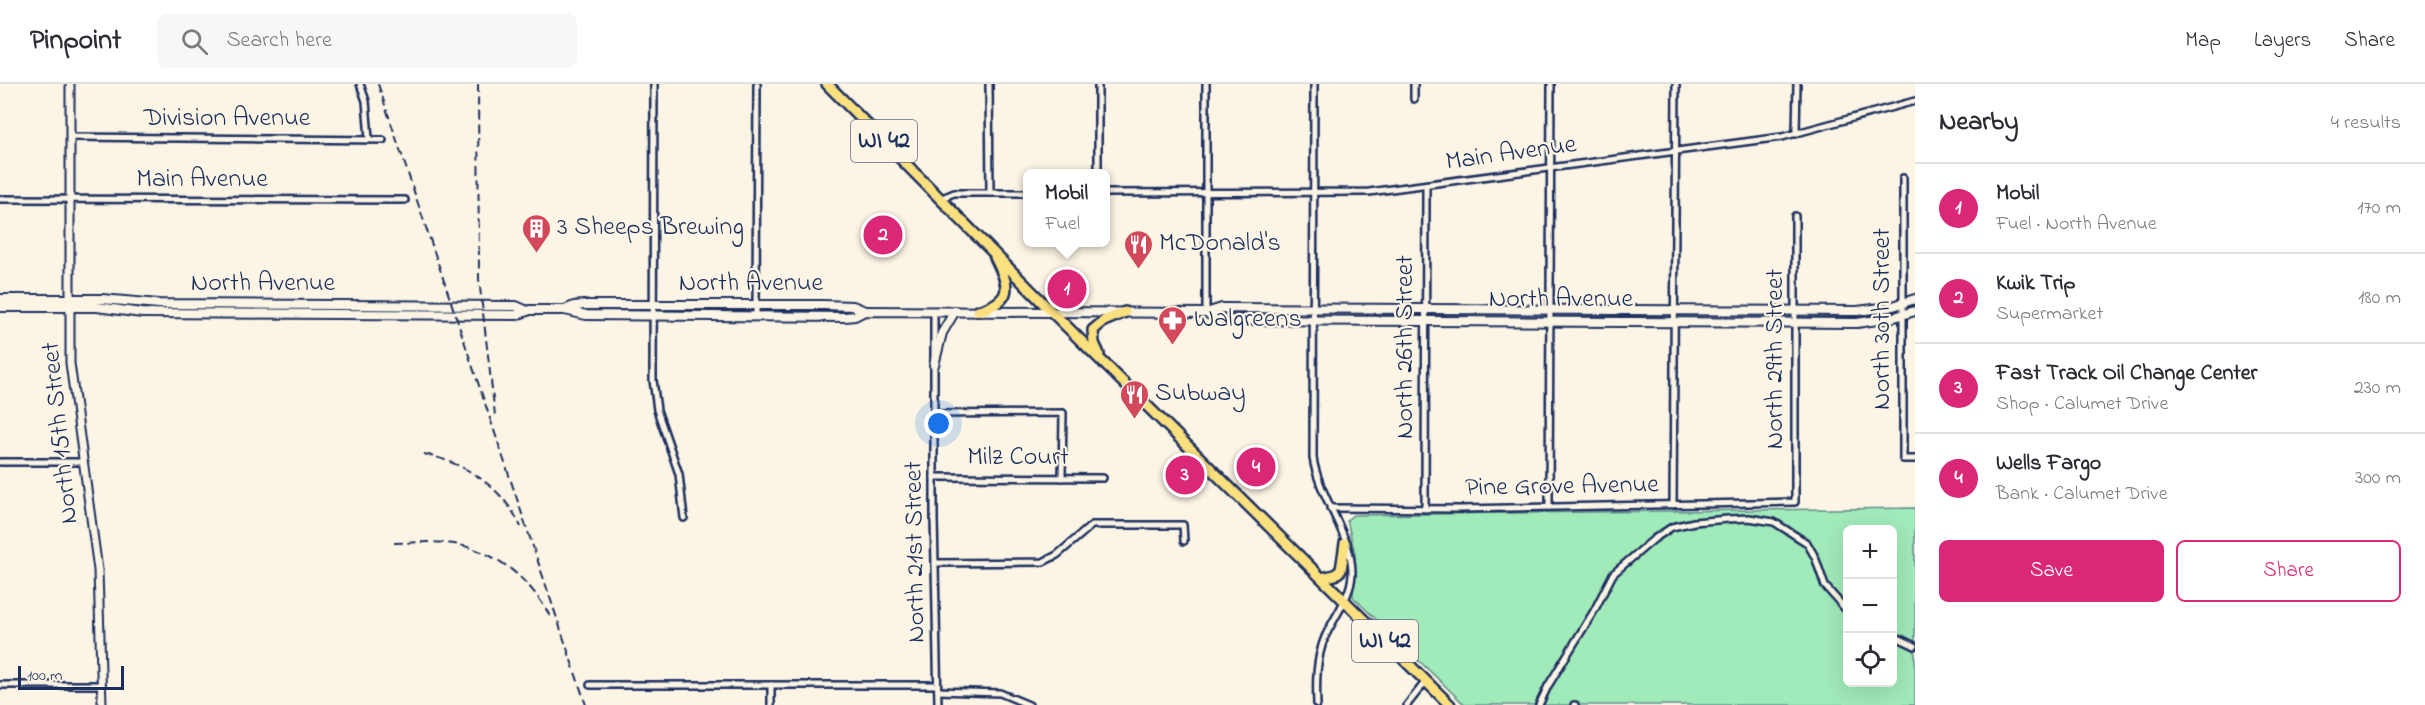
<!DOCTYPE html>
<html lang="en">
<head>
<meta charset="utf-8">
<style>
	:root { --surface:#fff; --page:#f7f7f7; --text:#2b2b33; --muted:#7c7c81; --line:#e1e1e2; --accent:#db2777 }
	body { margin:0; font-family:"Indie Flower",sans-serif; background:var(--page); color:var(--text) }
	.controls { position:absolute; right:18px; bottom:18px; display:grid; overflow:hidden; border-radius:9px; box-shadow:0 6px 24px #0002 }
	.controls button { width:54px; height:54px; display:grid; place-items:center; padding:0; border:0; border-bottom:2px solid var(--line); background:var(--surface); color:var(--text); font:30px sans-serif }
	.scale { position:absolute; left:18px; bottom:15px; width:106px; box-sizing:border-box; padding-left:6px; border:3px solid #1b2f5e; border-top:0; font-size:16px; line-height:21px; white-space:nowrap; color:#1b2f5e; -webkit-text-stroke:4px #fcf5e5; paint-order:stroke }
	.you { position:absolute; left:939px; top:340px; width:21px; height:21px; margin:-15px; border:4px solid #fff; border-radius:50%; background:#1a73e8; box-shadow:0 0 0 9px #1a73e833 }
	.badge { display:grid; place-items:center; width:39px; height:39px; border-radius:50%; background:var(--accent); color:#fff; font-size:20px; font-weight:700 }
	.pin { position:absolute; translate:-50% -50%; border:3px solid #fff; box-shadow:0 2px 6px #0006 }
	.popup { position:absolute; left:1023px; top:85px; width:87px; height:78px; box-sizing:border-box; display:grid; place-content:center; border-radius:9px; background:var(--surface); filter:drop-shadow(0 2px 4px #0005); font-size:20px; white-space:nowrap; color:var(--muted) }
	.popup b { font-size:22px; color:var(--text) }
	.popup::after { content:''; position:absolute; left:50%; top:100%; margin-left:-12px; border:12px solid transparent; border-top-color:var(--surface) }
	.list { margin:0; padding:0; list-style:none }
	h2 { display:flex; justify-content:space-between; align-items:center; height:78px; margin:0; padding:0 24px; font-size:26px }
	h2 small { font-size:20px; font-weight:400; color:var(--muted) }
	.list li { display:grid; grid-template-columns:39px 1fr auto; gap:18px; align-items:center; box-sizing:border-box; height:90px; padding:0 24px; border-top:2px solid var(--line) }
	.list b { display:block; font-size:22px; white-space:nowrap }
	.list p { margin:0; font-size:20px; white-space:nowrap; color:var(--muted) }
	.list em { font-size:20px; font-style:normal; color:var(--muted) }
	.actions { display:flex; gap:12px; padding:18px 24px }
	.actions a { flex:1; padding:14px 0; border:2px solid var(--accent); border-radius:9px; text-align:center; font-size:21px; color:var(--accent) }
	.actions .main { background:var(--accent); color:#fff }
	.icon { flex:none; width:33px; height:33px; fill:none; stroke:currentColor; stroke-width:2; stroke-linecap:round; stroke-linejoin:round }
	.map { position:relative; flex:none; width:1915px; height:621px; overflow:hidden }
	header { display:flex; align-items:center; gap:36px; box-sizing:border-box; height:84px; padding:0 30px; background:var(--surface); border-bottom:2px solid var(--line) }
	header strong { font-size:28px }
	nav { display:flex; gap:33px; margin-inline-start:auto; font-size:21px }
	.search { width:420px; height:54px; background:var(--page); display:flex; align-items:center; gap:15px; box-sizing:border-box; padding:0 21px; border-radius:9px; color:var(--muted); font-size:22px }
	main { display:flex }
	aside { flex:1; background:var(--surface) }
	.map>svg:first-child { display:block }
</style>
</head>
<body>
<header>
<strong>Pinpoint</strong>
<div class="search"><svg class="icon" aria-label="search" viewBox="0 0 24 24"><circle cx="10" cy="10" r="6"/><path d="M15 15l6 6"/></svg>Search here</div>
<nav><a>Map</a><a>Layers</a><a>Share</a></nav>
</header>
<main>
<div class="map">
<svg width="1915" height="621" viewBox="0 0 1915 621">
	<rect width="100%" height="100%" fill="#fcf5e5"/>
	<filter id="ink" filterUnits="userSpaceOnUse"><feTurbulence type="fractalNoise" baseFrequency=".0167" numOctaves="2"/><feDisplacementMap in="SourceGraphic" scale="12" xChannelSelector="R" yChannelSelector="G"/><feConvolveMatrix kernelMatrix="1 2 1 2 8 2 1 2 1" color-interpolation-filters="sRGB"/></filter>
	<g filter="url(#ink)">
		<path fill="#a1eab9" stroke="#5e8c8c" stroke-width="1.5" fill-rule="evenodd" d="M1915 424V621H1465L1353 513 1355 470 1347 436 1353 431ZM1848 446H1892V598H1848Z"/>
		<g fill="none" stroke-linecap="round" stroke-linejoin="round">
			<defs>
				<g id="minor">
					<polyline points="360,0 366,17 369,55"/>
					<polyline points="654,0 653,296 657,326 679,390 684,434"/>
					<polyline points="989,0 990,109"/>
					<polyline points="1098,0 1098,89"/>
					<polyline points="1206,0 1206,229"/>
					<path d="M1314 0 1313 374C1319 414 1353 452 1352 490 1351 513 1334 533 1325 553 1316 575 1316 598 1317 621"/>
					<polyline points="1414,0 1414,15"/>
					<polyline points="1796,50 1797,0"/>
					<polyline points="70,53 383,56"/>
					<polyline points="1903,94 1903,375 1915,375"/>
					<polyline points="1106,109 1369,108 1782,53 1915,17"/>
					<polyline points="942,114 954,109 1028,109"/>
					<polyline points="0,115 405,116"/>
					<polyline points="934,227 934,434 938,621"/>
					<polyline points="756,232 757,0"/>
					<polyline points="934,330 1063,329 1062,394"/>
					<polyline points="0,378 83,378"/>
					<polyline points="934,393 1103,394"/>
					<polyline points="1673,421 1676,0"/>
					<polyline points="1549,423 1551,0"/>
					<polyline points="1330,424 1461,425 1795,418 1795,132"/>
					<polyline points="1425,425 1426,101"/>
					<polyline points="935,479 1043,478 1057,471 1092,441 1183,441 1184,457"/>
					<polyline points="1892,551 1915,562"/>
					<polyline points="0,601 101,601"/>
					<polyline points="590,601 937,601"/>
					<polyline points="771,601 771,621"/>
					<polyline points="938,607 1000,609 1029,621"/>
					<polyline points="1407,621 1426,597"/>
					<polyline points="1539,621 1548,602 1594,527 1613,490 1654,455 1672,443 1694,438 1728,435 1749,434 1774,438 1807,459 1815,473 1825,502 1848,528"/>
					<polyline points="1574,621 1575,621"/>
				</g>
				<polyline id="tertiary" points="70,0 70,279 98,486 102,621"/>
				<g id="secondary">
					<polyline points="0,215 102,215 159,220 516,222 525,226"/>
					<polyline points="0,223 97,223 142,229 516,231 530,226 565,226 586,231 845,233 855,232 865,227 1206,229 1222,224 1857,227 1890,223 1915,215"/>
					<polyline points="565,226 574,222 583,221 823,221 853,222 865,227"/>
					<polyline points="1206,229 1223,236 1857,239 1891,234 1915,227"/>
					<polyline points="934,281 942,249 955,227"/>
				</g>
				<g id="primary">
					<polyline points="827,0 1051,227 1450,621"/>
					<path d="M978 227C1014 216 1010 203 995 173"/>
					<polyline points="1099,270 1094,259 1093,246 1104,237 1125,228"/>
					<polyline points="1322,494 1335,491 1341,486 1345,459"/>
				</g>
			</defs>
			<use href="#minor" stroke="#1b2f5e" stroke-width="10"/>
			<use href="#tertiary" stroke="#1b2f5e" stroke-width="11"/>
			<use href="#secondary" stroke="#1b2f5e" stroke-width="12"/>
			<use href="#primary" stroke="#1b2f5e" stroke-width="14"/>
			<use href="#minor" stroke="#fcf5e5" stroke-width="5"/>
			<use href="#tertiary" stroke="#fcf5e5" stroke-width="7"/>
			<use href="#secondary" stroke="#fcf5e5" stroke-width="8"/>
			<use href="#primary" stroke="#fbe080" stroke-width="9"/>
			<g stroke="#1b2f5e" stroke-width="2" stroke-dasharray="9 4.5" stroke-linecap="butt">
				<polyline points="378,0 586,621"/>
				<polyline points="478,0 479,195 495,331"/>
				<path d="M424 370C465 379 503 403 521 443"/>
				<path d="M394 459C411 459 429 457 446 459 492 463 530 494 551 534"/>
			</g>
		</g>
	</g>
	<defs>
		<symbol id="building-pin" viewBox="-11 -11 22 30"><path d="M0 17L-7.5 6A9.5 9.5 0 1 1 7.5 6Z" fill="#d1495b" stroke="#fcf5e5"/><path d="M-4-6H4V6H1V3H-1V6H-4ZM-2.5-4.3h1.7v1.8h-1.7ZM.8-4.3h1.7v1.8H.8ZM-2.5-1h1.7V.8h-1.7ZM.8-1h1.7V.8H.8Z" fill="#fff"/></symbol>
		<symbol id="restaurant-pin" viewBox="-11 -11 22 30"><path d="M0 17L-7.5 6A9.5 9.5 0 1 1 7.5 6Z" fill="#d1495b" stroke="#fcf5e5"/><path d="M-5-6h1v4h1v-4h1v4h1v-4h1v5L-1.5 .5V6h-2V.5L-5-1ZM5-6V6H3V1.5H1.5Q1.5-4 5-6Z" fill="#fff"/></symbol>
		<symbol id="pharmacy-pin" viewBox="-11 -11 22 30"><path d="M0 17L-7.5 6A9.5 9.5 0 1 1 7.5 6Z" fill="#d1495b" stroke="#fcf5e5"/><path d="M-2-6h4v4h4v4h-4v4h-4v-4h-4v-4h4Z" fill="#fff"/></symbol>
	</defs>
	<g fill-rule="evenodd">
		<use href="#building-pin" x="520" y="128" width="33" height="45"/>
		<use href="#restaurant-pin" x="1122" y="144" width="33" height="45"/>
		<use href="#pharmacy-pin" x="1156" y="220" width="33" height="45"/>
		<use href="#restaurant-pin" x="1118" y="294" width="33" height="45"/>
	</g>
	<g text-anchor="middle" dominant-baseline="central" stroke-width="4.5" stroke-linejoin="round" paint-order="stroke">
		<g fill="#fcf5e5" stroke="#5e6a86" stroke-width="1.5">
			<rect x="851" y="36" width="66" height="42" rx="4.5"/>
			<rect x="1352" y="536" width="66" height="42" rx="4.5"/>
		</g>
		<g font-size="24" font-weight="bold" fill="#1b2f5e">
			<text x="884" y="57">WI 42</text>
			<text x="1385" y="557">WI 42</text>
		</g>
		<g font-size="26" fill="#1b2f5e" stroke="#fcf5e5">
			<text x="227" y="35">Division Avenue</text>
			<text transform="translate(1511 70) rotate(-8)">Main Avenue</text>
			<text x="202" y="96">Main Avenue</text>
			<text x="263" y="200">North Avenue</text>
			<text x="751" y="200">North Avenue</text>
			<text x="1561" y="216">North Avenue</text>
			<text transform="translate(1883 235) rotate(-90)">North 30th Street</text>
			<text transform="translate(1406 263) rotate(-90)">North 26th Street</text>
			<text transform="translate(1776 275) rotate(-90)">North 29th Street</text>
			<text transform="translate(61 349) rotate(-96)">North 15th Street</text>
			<text x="1018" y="374">Milz Court</text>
			<text transform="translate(1562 403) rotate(-1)">Pine Grove Avenue</text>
			<text transform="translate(916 468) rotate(-91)">North 21st Street</text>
		</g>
		<g font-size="26" fill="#1b2f5e" stroke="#fcf5e5" text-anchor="start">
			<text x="557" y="144">3 Sheeps Brewing</text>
			<text x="1159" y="160">McDonald's</text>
			<text x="1194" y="236">Walgreens</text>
			<text x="1155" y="310">Subway</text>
		</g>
	</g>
</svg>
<div class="controls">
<button>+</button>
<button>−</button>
<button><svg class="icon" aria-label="locate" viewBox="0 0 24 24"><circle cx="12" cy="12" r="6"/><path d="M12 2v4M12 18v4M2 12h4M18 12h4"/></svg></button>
</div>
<div class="scale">100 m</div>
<div class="you"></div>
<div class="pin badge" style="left:1067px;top:205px">1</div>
<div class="popup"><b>Mobil</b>Fuel</div>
<div class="pin badge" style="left:883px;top:151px">2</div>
<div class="pin badge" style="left:1185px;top:391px">3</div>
<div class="pin badge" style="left:1256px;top:383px">4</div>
</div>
<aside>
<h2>Nearby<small>4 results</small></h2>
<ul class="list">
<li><span class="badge">1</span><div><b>Mobil</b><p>Fuel · North Avenue</p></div><em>170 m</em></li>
<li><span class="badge">2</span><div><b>Kwik Trip</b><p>Supermarket</p></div><em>180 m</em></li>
<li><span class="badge">3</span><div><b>Fast Track Oil Change Center</b><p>Shop · Calumet Drive</p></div><em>230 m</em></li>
<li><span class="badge">4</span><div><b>Wells Fargo</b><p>Bank · Calumet Drive</p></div><em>300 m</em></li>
</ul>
<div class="actions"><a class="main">Save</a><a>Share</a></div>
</aside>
</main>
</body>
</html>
